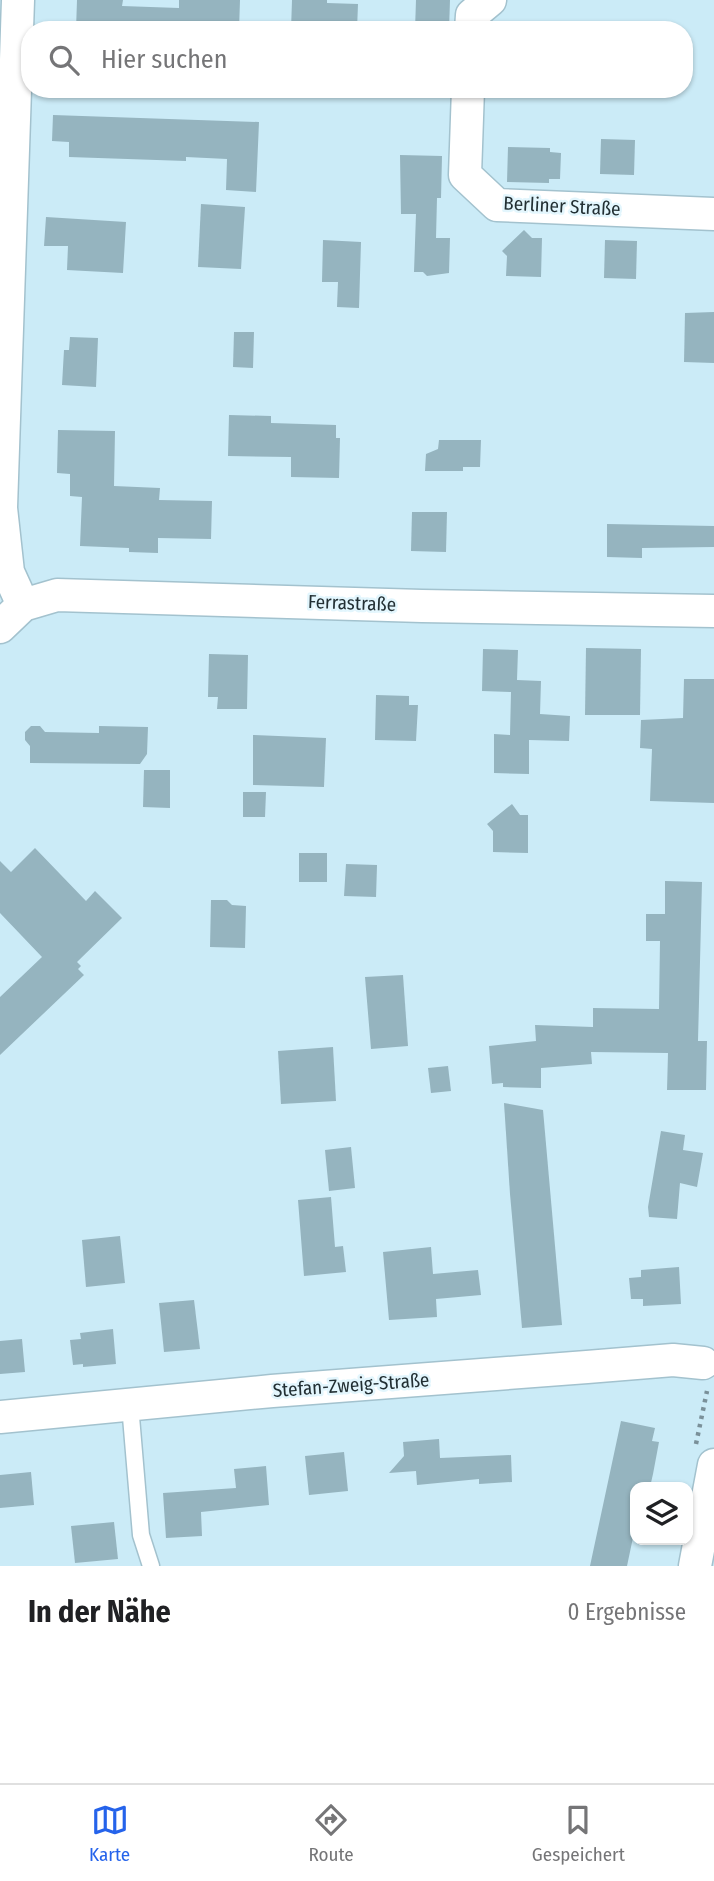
<!DOCTYPE html>
<html lang="de">
<head>
<meta charset="utf-8">
<style>
	:root { --surface:#fff; --page:#f6f6f6; --text:#202124; --muted:#757577; --line:#e0e0e0; --accent:#2563eb }
	body { margin:0; font-family:"Fira Sans Condensed",sans-serif; background:var(--page); color:var(--text) }
	.controls { position:absolute; right:21px; bottom:21px; display:grid; overflow:hidden; border-radius:14px; box-shadow:0 2px 5px #0004 }
	.controls button { width:63px; height:63px; display:grid; place-items:center; padding:0; border:0; border-bottom:2px solid var(--line); background:var(--surface); color:var(--text); font:35px sans-serif }
	.list { margin:0; padding:0; list-style:none }
	h2 { display:flex; justify-content:space-between; align-items:center; height:91px; margin:0; padding:0 28px; font-size:30px }
	h2 small { font-size:23px; font-weight:400; color:var(--muted) }
	.icon { flex:none; width:38px; height:38px; fill:none; stroke:currentColor; stroke-width:2; stroke-linecap:round; stroke-linejoin:round }
	.map { position:relative; flex:none; width:714px; height:1566px; overflow:hidden }
	.search { position:absolute; background:var(--surface); box-shadow:0 2px 5px #0004; left:21px; right:21px; top:21px; height:77px; display:flex; align-items:center; gap:18px; box-sizing:border-box; padding:0 24px; border-radius:28px; color:var(--muted); font-size:26px }
	.sheet { height:217px; background:var(--surface) }
	nav { display:flex; justify-content:space-around; align-items:center; box-sizing:border-box; height:98px; border-top:2px solid var(--line); background:var(--surface); font-size:19px; color:var(--muted) }
	nav a { display:grid; justify-items:center; gap:4px }
	nav .on { color:var(--accent) }
	.map>svg:first-child { display:block }
</style>
</head>
<body>
<div class="map">
<svg width="714" height="1566" viewBox="0 0 714 1566">
	<rect width="100%" height="100%" fill="#cbebf7"/>
	<g fill="#95b4bf">
		<polygon points="77,0 123,0 122,6 179,8 179,0 240,0 239,30 76,30"/>
		<polygon points="292,0 327,0 327,3 358,4 357,30 291,30"/>
		<polygon points="416,0 450,0 449,30 415,30"/>
		<polygon points="53,115 259,122 256,192 226,190 227,159 186,157 186,161 69,157 69,142 52,141"/>
		<polygon points="601,139 635,140 634,175 600,174"/>
		<polygon points="508,147 550,148 550,152 561,153 560,179 549,179 549,183 507,182"/>
		<polygon points="400,155 442,156 441,198 437,198 436,238 450,238 449,273 427,276 423,272 414,272 416,214 401,214"/>
		<polygon points="201,204 245,207 241,269 198,267"/>
		<polygon points="46,217 126,222 123,273 67,270 68,246 44,246"/>
		<polygon points="524,230 532,238 542,238 541,277 506,276 507,256 502,251"/>
		<polygon points="323,240 361,242 359,308 337,307 338,282 322,282"/>
		<polygon points="605,240 637,241 636,279 604,278"/>
		<polygon points="714,312 714,363 684,362 685,313"/>
		<polygon points="234,332 254,332 253,368 233,367"/>
		<polygon points="70,337 98,338 96,387 62,385 64,350 69,350"/>
		<polygon points="229,415 271,416 271,423 336,425 336,438 340,438 339,478 291,477 291,457 228,456"/>
		<polygon points="58,430 115,431 114,486 160,488 159,500 212,501 211,539 158,538 158,553 129,552 129,548 80,546 82,497 70,496 70,474 57,473"/>
		<polygon points="439,440 481,440 480,467 463,467 463,471 425,471 426,454 438,449"/>
		<polygon points="412,512 447,512 446,552 411,551"/>
		<polygon points="607,524 714,526 714,547 642,548 642,558 607,557"/>
		<polygon points="586,648 641,649 640,715 585,715"/>
		<polygon points="483,649 518,650 517,680 541,681 540,714 570,716 569,741 529,740 529,774 494,773 494,734 510,735 511,692 482,691"/>
		<polygon points="209,654 248,655 247,709 217,709 218,697 208,697"/>
		<polygon points="684,679 714,679 714,803 650,801 652,749 640,748 641,720 683,718"/>
		<polygon points="376,695 409,696 409,705 418,705 416,741 375,740"/>
		<polygon points="31,726 40,726 45,732 99,733 99,726 148,727 147,754 140,764 30,763 30,746 25,740 25,732"/>
		<polygon points="253,735 326,738 324,787 253,785"/>
		<polygon points="144,770 170,770 170,808 143,807"/>
		<polygon points="243,792 266,792 265,817 243,817"/>
		<polygon points="512,804 520,815 528,815 528,853 493,852 493,831 487,824"/>
		<polygon points="35,848 86,901 95,891 122,918 77,962 81,966 78,969 84,975 0,1055 0,997 42,957 0,913 0,861 11,872"/>
		<rect x="299" y="853" width="28" height="29"/>
		<polygon points="346,864 377,865 376,897 344,896"/>
		<polygon points="665,881 702,882 698,1041 707,1041 706,1090 667,1090 668,1053 591,1052 592,1064 541,1068 541,1088 503,1087 503,1083 492,1084 489,1046 536,1041 535,1025 593,1027 593,1008 659,1009 660,941 646,941 646,914 665,914"/>
		<polygon points="211,900 227,900 232,905 246,906 245,948 210,947"/>
		<polygon points="403,975 408,1046 371,1049 365,977"/>
		<polygon points="333,1047 336,1101 281,1104 278,1051"/>
		<polygon points="448,1066 451,1091 431,1093 428,1068"/>
		<polygon points="504,1103 543,1110 562,1325 522,1328 510,1194"/>
		<polygon points="661,1131 685,1135 683,1150 703,1153 697,1187 680,1183 677,1219 649,1217 648,1207"/>
		<polygon points="351,1147 355,1188 329,1191 325,1150"/>
		<polygon points="331,1197 335,1247 343,1246 346,1272 304,1276 298,1200"/>
		<polygon points="120,1236 125,1283 86,1287 82,1240"/>
		<polygon points="431,1247 433,1274 478,1270 481,1295 436,1299 437,1317 389,1320 383,1252"/>
		<polygon points="679,1267 681,1304 643,1306 643,1299 631,1299 629,1278 641,1277 641,1270"/>
		<polygon points="194,1300 200,1349 164,1352 159,1303"/>
		<polygon points="113,1329 116,1364 83,1367 83,1364 73,1365 70,1340 81,1339 80,1333"/>
		<polygon points="22,1339 25,1372 0,1374 0,1341"/>
		<polygon points="621,1421 655,1428 652,1441 659,1442 653,1474 650,1487 635,1487 635,1528 627,1566 590,1566"/>
		<polygon points="439,1439 440,1458 511,1455 512,1482 479,1484 479,1479 417,1485 416,1471 389,1473 404,1456 403,1442"/>
		<polygon points="344,1452 348,1491 309,1495 305,1456"/>
		<polygon points="266,1466 269,1505 201,1512 202,1536 166,1538 163,1493 236,1488 234,1469"/>
		<polygon points="31,1472 34,1505 0,1508 0,1475"/>
		<polygon points="114,1522 118,1559 75,1563 71,1526"/>
	</g>
	<g fill="none" stroke-linecap="round" stroke-linejoin="round">
		<defs>
			<polyline id="service" points="130,1405 141,1535 151,1566"/>
			<g id="minor">
				<polyline points="18,0 1,508 8,572 23,605"/>
				<polyline points="471,30 472,15 490,0"/>
				<polyline points="468,89 465,175 497,205 714,214"/>
				<polyline points="0,627 23,605 57,595 422,606 714,611"/>
				<polyline points="0,1417 272,1391 587,1367 673,1360 703,1363"/>
				<polyline points="695,1566 714,1465"/>
			</g>
		</defs>
		<use href="#service" stroke="#a3c2ce" stroke-width="19"/>
		<use href="#minor" stroke="#a3c2ce" stroke-width="35"/>
		<polyline stroke="#7a9099" stroke-width="4.5" stroke-dasharray="3.5 5" stroke-linecap="butt" points="696,1444 707,1391"/>
		<use href="#service" stroke="#fff" stroke-width="16"/>
		<use href="#minor" stroke="#fff" stroke-width="32"/>
	</g>
	<g text-anchor="middle" dominant-baseline="central" stroke-width="5" stroke-linejoin="round" paint-order="stroke">
		<g font-size="19" fill="#222f33" stroke="#e3f6fd">
			<text transform="translate(562 206) rotate(3)">Berliner Straße</text>
			<text transform="translate(352 603) rotate(2)">Ferrastraße</text>
			<text transform="translate(351 1385) rotate(-4)">Stefan-Zweig-Straße</text>
		</g>
	</g>
</svg>
<div class="controls">
<button><svg class="icon" aria-label="layers" viewBox="0 0 24 24"><path d="M12 4l9 5-9 5-9-5zM3 14l9 5 9-5"/></svg></button>
</div>
<div class="search"><svg class="icon" aria-label="search" viewBox="0 0 24 24"><circle cx="10" cy="10" r="6"/><path d="M15 15l6 6"/></svg>Hier suchen</div>
</div>
<section class="sheet">
<h2>In der Nähe<small>0 Ergebnisse</small></h2>
<ul class="list">
</ul>
</section>
<nav>
<a class="on"><svg class="icon" aria-label="map" viewBox="0 0 24 24"><path d="M3 6l6-2 6 2 6-2v14l-6 2-6-2-6 2zM9 4v14M15 6v14"/></svg>Karte</a>
<a><svg class="icon" aria-label="directions" viewBox="0 0 24 24"><path d="M12 3l9 9-9 9-9-9zM9 14v-3h6M13 9l2 2-2 2"/></svg>Route</a>
<a><svg class="icon" aria-label="saved" viewBox="0 0 24 24"><path d="M7 4h10v16l-5-4-5 4z"/></svg>Gespeichert</a>
</nav>
</body>
</html>
